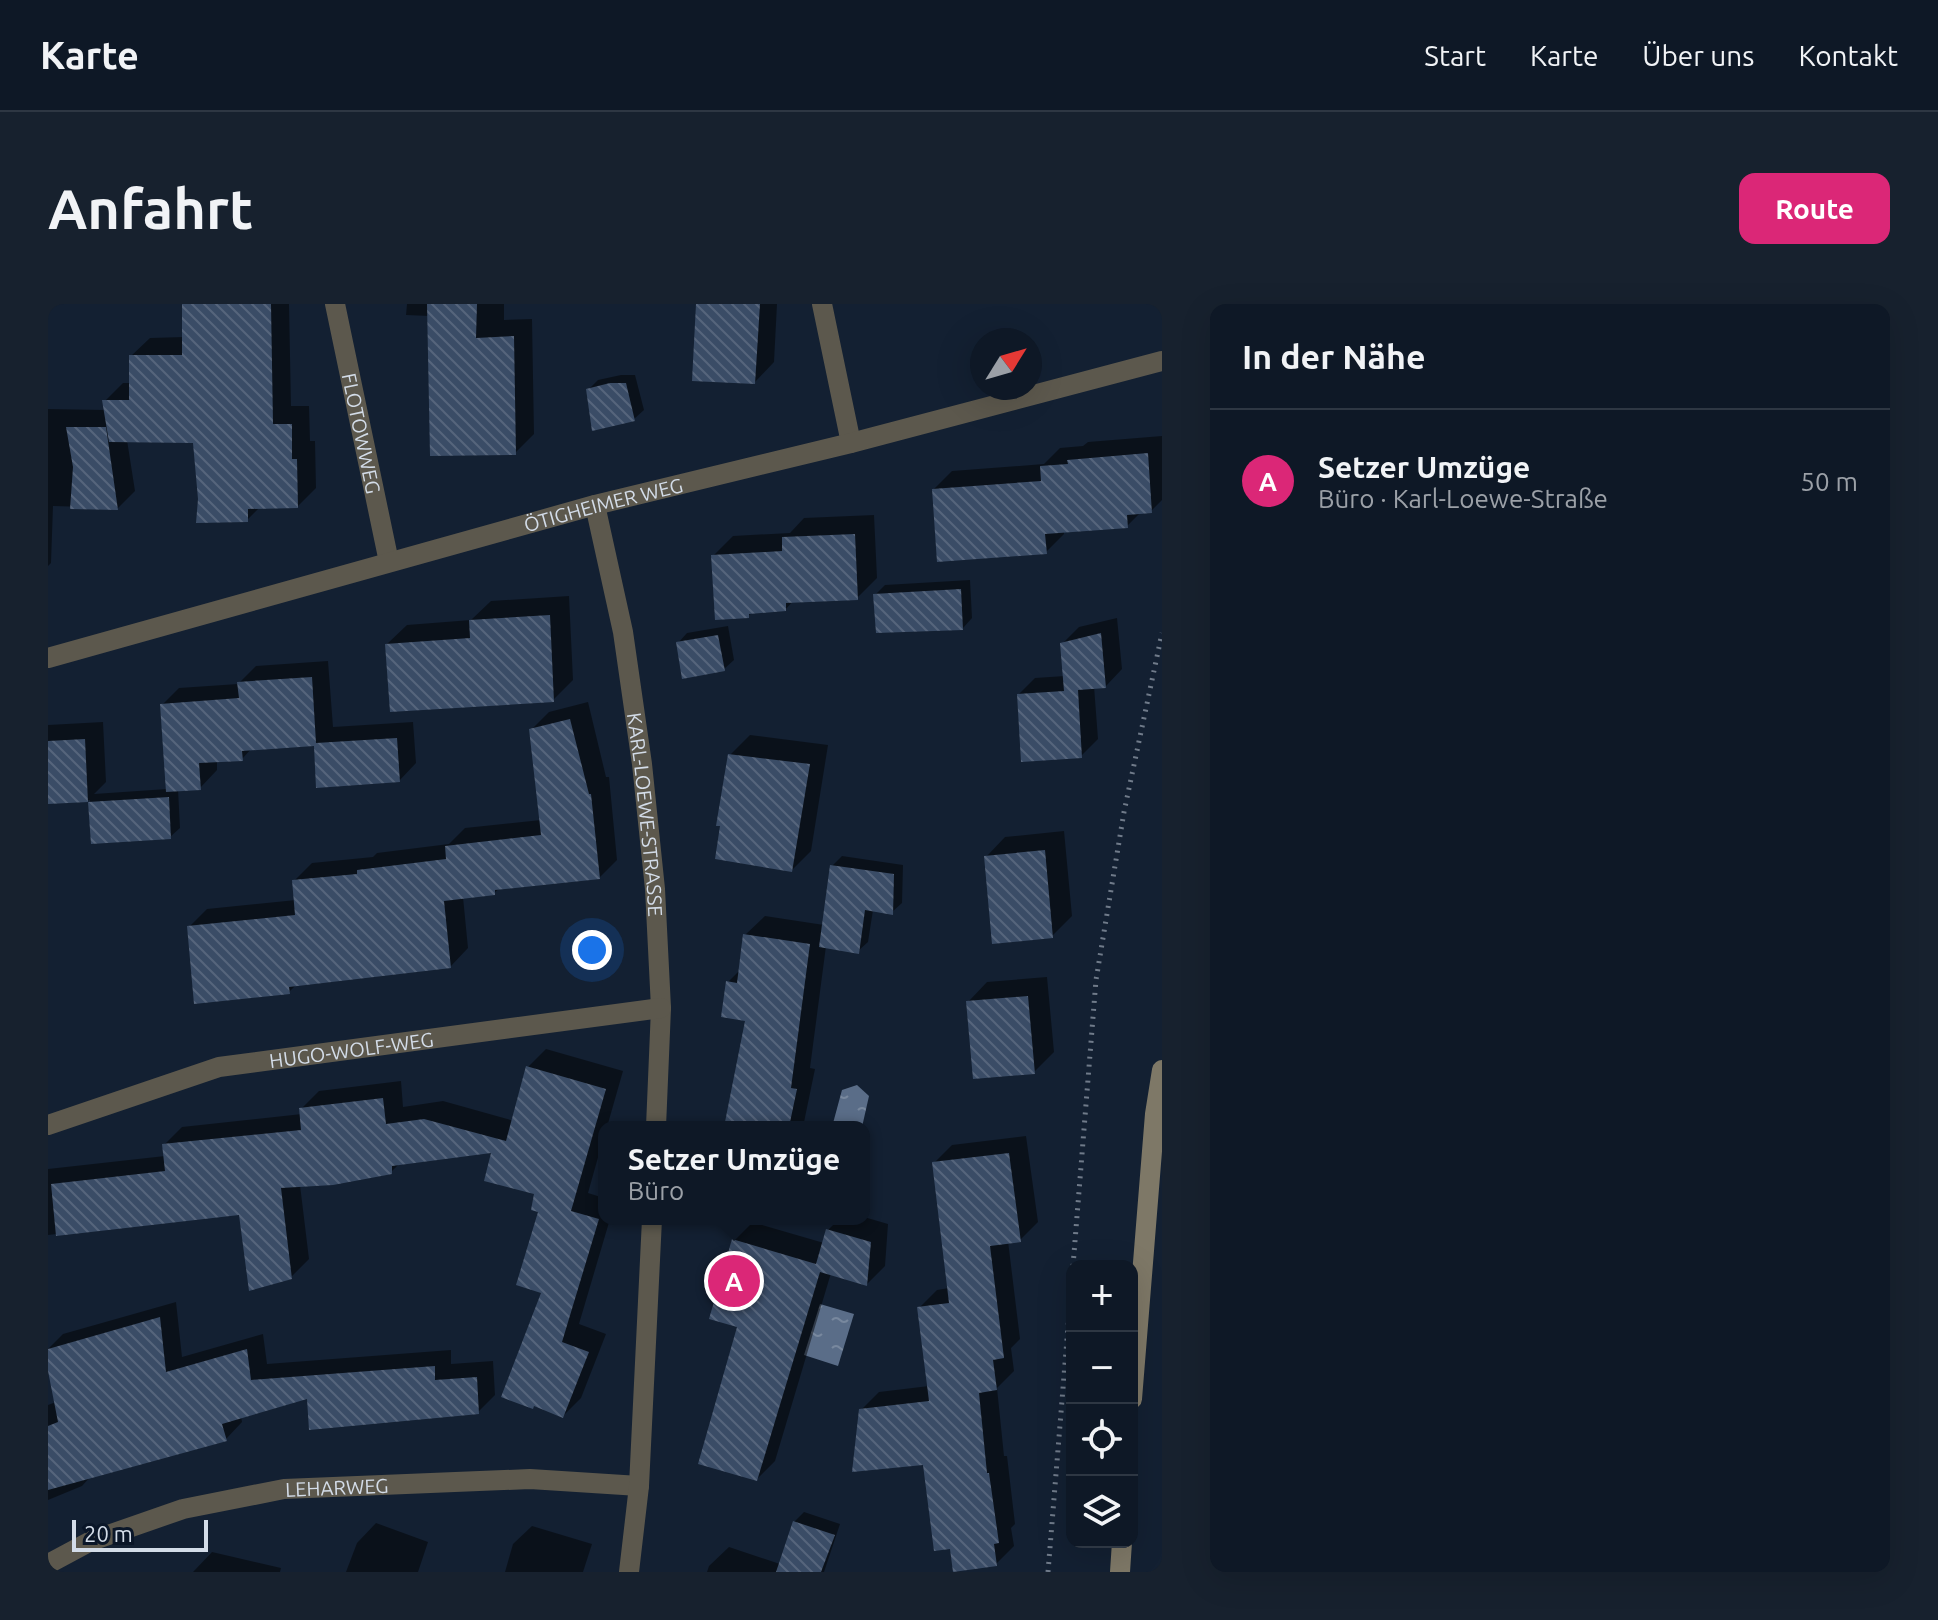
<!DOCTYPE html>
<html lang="de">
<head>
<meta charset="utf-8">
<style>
	:root { --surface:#0e1826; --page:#17212e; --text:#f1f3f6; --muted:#9ba0a7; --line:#2e3743; --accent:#db2777 }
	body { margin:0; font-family:Ubuntu,sans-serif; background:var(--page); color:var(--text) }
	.controls { position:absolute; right:24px; bottom:24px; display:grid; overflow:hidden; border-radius:16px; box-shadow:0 8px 32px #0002 }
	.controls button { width:72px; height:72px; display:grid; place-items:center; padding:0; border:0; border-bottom:2px solid var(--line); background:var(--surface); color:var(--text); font:40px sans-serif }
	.compass { position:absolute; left:922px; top:24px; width:72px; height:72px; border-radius:50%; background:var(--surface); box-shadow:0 8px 32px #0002; rotate:53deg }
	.scale { position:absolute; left:24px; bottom:20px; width:136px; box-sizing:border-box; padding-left:8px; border:4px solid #d3dce8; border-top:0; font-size:22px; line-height:28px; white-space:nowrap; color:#d3dce8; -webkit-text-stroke:6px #0a1628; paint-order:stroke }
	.you { position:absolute; left:544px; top:646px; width:28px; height:28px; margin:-20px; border:6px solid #fff; border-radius:50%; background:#1a73e8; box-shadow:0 0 0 12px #1a73e833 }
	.badge { display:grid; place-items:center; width:52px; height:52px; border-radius:50%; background:var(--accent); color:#fff; font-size:26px; font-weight:700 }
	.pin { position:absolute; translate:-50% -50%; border:4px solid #fff; box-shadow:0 2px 8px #0006 }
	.popup { position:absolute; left:550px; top:817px; width:272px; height:104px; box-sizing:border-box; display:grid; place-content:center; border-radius:16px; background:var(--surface); filter:drop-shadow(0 2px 6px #0005); font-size:26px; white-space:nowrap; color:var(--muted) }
	.popup b { font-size:30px; color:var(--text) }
	.popup::after { content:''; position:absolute; left:50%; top:100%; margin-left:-16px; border:16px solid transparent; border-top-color:var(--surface) }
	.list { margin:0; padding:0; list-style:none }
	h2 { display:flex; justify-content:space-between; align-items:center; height:104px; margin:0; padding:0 32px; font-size:34px }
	h2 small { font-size:26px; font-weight:400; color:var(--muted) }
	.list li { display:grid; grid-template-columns:52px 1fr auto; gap:24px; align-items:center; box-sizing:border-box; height:144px; padding:0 32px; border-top:2px solid var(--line) }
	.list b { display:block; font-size:30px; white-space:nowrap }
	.list p { margin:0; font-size:26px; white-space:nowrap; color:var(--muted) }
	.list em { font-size:26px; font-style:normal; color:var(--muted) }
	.icon { flex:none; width:44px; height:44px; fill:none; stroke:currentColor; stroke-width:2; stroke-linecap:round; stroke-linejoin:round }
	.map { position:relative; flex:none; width:1114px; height:1268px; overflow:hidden; border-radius:16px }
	header { display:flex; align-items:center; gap:48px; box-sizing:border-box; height:112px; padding:0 40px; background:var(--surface); border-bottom:2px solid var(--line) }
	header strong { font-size:38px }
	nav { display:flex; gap:44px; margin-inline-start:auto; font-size:28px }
	.intro { display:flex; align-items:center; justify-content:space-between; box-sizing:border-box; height:192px; padding:0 48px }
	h1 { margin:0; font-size:56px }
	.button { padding:20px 36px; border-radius:16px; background:var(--accent); color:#fff; font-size:28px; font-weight:700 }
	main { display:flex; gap:48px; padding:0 48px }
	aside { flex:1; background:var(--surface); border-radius:16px; box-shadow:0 8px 32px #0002 }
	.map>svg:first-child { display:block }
</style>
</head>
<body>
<header>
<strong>Karte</strong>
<nav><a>Start</a><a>Karte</a><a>Über uns</a><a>Kontakt</a></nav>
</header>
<div class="intro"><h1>Anfahrt</h1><a class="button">Route</a></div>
<main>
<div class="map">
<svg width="1114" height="1268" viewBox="0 0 1114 1268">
	<defs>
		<pattern id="water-ripples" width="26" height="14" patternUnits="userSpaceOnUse" patternTransform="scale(2)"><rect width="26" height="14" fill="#5a6d88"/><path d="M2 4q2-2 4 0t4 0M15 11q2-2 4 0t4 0" fill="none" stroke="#78889e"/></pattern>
		<pattern id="building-back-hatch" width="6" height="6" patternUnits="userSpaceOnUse" patternTransform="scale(2)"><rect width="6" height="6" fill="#3a4c66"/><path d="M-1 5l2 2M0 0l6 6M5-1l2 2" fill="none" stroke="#56657c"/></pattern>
	</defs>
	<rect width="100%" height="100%" fill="#132032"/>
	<g fill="url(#water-ripples)">
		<polygon points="809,781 821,792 814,823 784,823 794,786"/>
		<polygon points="772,1000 806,1010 790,1062 756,1051"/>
	</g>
	<g fill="#0007">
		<polygon points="136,0 241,0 243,102 261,102 262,137 267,137 268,184 250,202 212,203 199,216 152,195 147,137 79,136 87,187 70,204 5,202 3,259 0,262 0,105 58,106 57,97 75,79 83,79 83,52 102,34 136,33"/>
		<polygon points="359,0 456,0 456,16 484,15 486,130 467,149 381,12 358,11"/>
		<polygon points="650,0 729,0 726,58 707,78"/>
		<polygon points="573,71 587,71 596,106 586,115 540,86 550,76"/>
		<polygon points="1114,132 1114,196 1103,207 1093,208 1079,222 1016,227 1016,230 998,248 886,185 904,167 996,160 1012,144 1035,142 1040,138"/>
		<polygon points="826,211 829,274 809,294 746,296 737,306 705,308 700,312 665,252 685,232 742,229 756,214"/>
		<polygon points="922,276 924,314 915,324 827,291 837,281"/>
		<polygon points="521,292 525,376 505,396 339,340 359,321 423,316 443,297"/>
		<polygon points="1069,314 1074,365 1058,382 1046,382 1050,435 1033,452 971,390 987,374 1017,372 1014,340 1031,323"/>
		<polygon points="680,322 686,356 676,365 630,339 639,329"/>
		<polygon points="280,357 285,423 365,418 368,459 351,477 268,440 204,444 194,455 169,456 169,466 152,484 130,485 132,524 122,533 45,538 42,496 0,499 0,421 55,418 58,478 46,490 119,485 114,401 131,384 190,380 208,362"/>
		<polygon points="540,398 558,473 561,473 569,556 551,574 452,584 446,589 415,593 420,644 403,662 249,680 241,688 141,623 159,605 248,596 246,577 264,559 325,553 329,549 401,540 417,524 493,516 483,426 501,408"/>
		<polygon points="702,431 780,441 763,547 744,566 682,451"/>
		<polygon points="1016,527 1024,612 1004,632 938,553 957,533"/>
		<polygon points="794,552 855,561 854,599 844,608 825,606 820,638 810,647 778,642 762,764 767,765 755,823 678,823 700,715 680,678 692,666 697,631 717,612 776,621 784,562"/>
		<polygon points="999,673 1006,748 986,768 920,698 939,678"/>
		<polygon points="498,745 575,767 559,823 556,823 556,832 540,889 556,894 556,915 562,915 531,1020 558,1030 533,1094 515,1112 496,987 493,906 488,889 446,847 352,859 343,868 252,881 261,955 243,973 192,909 0,931 0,865 117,852 116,841 134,823 254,810 253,805 271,787 353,777 355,803 395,797 466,817 480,763"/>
		<polygon points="978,832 990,918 972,936 960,937 972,1035 963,1044 966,1067 949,1084 956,1152 959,1152 967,1220 963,1224 966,1242 948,1260 904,1243 876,1158 813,1106 831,1088 881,1082 872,1003 889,986 901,984 886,859 904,841"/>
		<polygon points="816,913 840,920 837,962 819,980 783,969 727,1157 709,1175 692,1022 686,936 704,918 776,939 780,926 791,915 816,915"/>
		<polygon points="128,998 134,1053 215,1030 219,1060 403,1046 403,1060 445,1057 447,1091 430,1108 260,1092 193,1112 194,1118 178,1135 44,1171 34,1182 0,1196 0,1101 8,1098 0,1045 15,1030"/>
		<polygon points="756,1208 792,1220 776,1268 659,1268 661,1262 681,1243 732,1260 746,1218"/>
		<polygon points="328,1219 380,1238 370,1268 298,1268 309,1239"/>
		<polygon points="484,1222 544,1240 535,1268 457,1268 465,1240"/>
		<polygon points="164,1248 233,1264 232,1268 145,1268"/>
	</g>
	<g fill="url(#building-back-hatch)">
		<polygon points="134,0 223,0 225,120 244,120 244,155 249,155 250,204 200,205 200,218 148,219 150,195 145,139 61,138 54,96 81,96 81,51 134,51"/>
		<polygon points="379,0 429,0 428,34 466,32 468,151 382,152"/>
		<polygon points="648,0 712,0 707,80 644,77"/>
		<polygon points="562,79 578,79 587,117 544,127 538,85"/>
		<polygon points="18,123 58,123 70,206 22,205 25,163"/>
		<polygon points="1100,149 1104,209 1079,211 1080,224 997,230 999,250 889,258 884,185 993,177 992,162 1020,160 1019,156"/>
		<polygon points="807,230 810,296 738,299 738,307 701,310 701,314 667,316 663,251 734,247 734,233"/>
		<polygon points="913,285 915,326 828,329 825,290"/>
		<polygon points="502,311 506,398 342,408 337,340 422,334 421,316"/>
		<polygon points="1053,329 1058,384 1030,386 1034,454 973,458 969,390 1016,387 1012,339"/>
		<polygon points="670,331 677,367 634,375 628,338"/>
		<polygon points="264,373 268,439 349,434 352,478 268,484 266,442 194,447 195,457 151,459 153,486 118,488 112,400 191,394 189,378"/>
		<polygon points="522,415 541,490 543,490 552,575 447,586 447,591 396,597 403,664 241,683 242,690 146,700 139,622 247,611 244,576 309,570 309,566 398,555 397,542 493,531 481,425"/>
		<polygon points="37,435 40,498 0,500 0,437"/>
		<polygon points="680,450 762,460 744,568 667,555 672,522 668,522"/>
		<polygon points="121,493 123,535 43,540 40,498"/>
		<polygon points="997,546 1005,634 944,640 936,552"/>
		<polygon points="782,561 846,570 845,611 817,606 811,650 771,643"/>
		<polygon points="695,630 762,640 743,784 749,785 741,823 676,823 697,717 673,713 678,677 689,679"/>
		<polygon points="980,692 987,770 925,775 918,697"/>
		<polygon points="478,762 558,785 523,907 551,915 514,1038 541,1048 515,1114 486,1102 485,1105 453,1093 493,989 468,981 490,908 483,906 486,890 436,877 443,849 344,862 344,870 285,881 233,884 244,975 201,987 191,911 8,932 3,880 117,867 114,840 253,826 251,804 335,794 338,820 376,815 458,837"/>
		<polygon points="961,849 973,938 942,942 956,1054 945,1056 949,1086 931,1089 939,1169 941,1169 951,1239 946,1240 949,1262 905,1268 902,1245 886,1247 875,1161 804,1168 811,1105 881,1097 869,1003 901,999 884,858"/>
		<polygon points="778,925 823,938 819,982 772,968 709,1177 650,1160 689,1023 661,1015 684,935 768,960"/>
		<polygon points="112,1013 118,1068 199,1045 203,1076 387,1062 387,1076 429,1073 431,1110 261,1126 259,1095 174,1120 179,1137 0,1186 0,1122 10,1118 0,1067 0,1045"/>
		<polygon points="745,1217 787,1231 773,1268 728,1268"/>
	</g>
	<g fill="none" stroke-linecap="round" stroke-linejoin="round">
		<g stroke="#707b8a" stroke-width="5" stroke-dasharray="2 6" stroke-linecap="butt">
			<polyline points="1025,962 1048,676 1076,508 1114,329"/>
			<polyline points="1000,1268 1024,974"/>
		</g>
		<g stroke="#5c584d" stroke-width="20">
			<path id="s1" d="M287 0 341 258"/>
			<polyline points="774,0 803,139"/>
			<path id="s2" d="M547 201 575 328 594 460 607 585 613 704 608 823"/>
			<path id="s3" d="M0 354 547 201 803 139 1114 57"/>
			<path id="s4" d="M0 821 171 763 613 704"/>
			<path id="s5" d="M0 1260 43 1237 135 1205 236 1185 482 1175 591 1182"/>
			<polyline points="581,1268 591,1182 604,915"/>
		</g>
		<g stroke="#7e7867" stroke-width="20">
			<polyline points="1084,1095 1107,810 1114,766"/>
			<polyline points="1072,1268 1074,1238"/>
		</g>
	</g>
	<g text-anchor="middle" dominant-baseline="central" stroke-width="8" stroke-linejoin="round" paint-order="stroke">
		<g font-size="20" fill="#d3dce8" stroke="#0a1628">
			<text stroke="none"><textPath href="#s1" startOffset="132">FLOTOWWEG</textPath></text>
			<text stroke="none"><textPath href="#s3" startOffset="576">ÖTIGHEIMER WEG</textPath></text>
			<text stroke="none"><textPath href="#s2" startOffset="314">KARL-LOEWE-STRASSE</textPath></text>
			<text stroke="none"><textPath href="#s4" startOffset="314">HUGO-WOLF-WEG</textPath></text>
			<text stroke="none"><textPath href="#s5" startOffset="302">LEHARWEG</textPath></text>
		</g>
	</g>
</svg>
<div class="controls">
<button>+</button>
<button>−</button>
<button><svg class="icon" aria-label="locate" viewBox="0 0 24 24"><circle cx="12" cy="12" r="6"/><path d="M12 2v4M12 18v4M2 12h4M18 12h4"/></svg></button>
<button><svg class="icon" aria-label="layers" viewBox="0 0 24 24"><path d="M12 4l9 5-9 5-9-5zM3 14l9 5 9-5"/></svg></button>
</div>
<svg class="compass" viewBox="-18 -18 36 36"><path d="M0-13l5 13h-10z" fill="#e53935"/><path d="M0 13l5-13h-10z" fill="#9ba0a7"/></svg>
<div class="scale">20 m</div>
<div class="you"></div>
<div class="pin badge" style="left:686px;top:977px">A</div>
<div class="popup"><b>Setzer Umzüge</b>Büro</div>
</div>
<aside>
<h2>In der Nähe<small></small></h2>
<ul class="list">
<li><span class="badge">A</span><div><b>Setzer Umzüge</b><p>Büro · Karl-Loewe-Straße</p></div><em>50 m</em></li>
</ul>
</aside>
</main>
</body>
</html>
